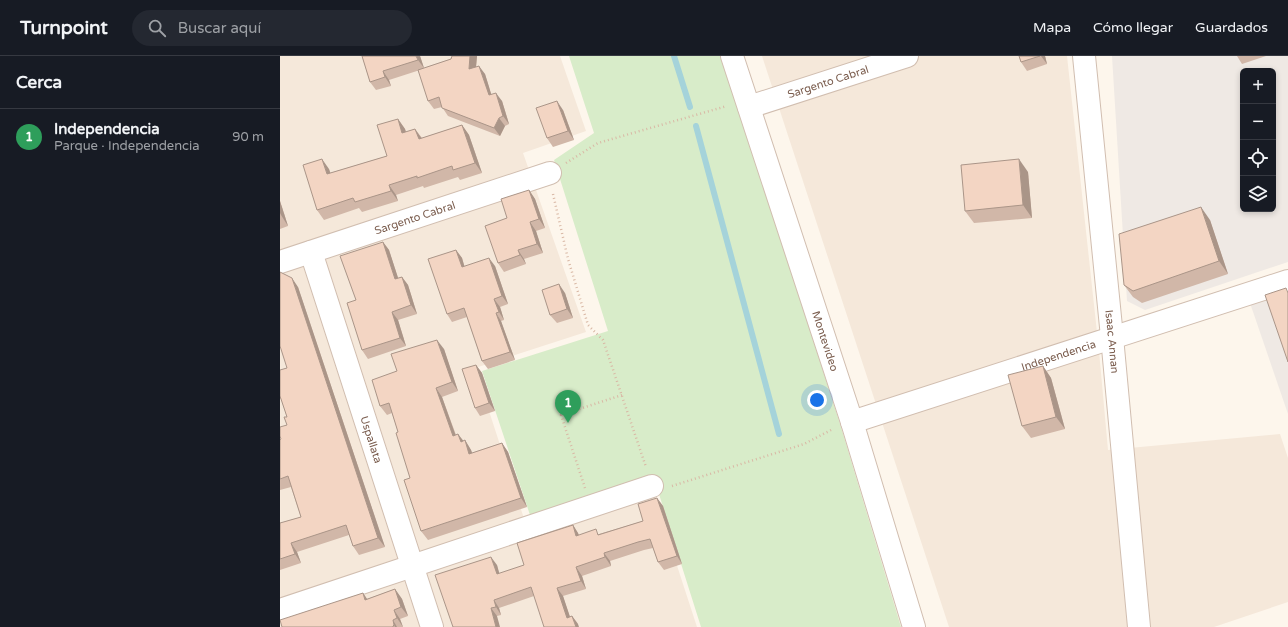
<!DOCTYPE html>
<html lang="es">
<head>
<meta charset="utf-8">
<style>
	:root { --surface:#171b24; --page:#242831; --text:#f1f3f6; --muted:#9ea1a6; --line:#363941; --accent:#e76f51 }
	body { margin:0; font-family:"Varela Round",sans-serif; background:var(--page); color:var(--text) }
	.controls { position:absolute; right:12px; top:12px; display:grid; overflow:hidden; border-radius:6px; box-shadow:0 2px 6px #0003 }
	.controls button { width:36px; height:36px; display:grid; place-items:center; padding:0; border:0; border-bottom:1px solid var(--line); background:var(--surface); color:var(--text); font:20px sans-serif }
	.you { position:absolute; left:537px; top:344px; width:14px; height:14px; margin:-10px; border:3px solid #fff; border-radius:50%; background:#1a73e8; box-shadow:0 0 0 6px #1a73e833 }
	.badge { display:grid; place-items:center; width:26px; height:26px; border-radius:50%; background:var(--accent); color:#fff; font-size:13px; font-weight:700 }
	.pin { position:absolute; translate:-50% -33px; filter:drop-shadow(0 1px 2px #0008) }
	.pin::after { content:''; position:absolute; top:21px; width:14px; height:12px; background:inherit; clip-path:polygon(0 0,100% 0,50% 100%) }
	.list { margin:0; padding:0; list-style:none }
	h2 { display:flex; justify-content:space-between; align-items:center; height:52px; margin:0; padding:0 16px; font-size:17px }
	h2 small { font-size:13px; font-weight:400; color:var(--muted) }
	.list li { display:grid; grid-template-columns:26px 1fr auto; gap:12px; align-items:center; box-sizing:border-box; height:56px; padding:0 16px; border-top:1px solid var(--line) }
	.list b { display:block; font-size:15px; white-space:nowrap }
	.list p { margin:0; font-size:13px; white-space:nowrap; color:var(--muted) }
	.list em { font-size:13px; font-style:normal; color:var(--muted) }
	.icon { flex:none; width:22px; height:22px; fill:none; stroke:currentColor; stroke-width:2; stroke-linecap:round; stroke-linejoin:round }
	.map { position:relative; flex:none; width:1008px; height:571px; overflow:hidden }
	header { display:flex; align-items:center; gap:24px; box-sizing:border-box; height:56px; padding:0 20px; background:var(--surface); border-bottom:1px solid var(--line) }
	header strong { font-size:19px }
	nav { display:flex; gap:22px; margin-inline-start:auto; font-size:14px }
	.search { width:280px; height:36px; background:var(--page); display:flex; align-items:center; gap:10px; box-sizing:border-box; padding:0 14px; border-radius:22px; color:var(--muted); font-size:15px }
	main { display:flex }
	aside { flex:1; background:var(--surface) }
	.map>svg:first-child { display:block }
</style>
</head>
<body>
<header>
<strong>Turnpoint</strong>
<div class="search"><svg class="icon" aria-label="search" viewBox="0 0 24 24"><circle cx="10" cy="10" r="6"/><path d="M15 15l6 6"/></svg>Buscar aquí</div>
<nav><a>Mapa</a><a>Cómo llegar</a><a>Guardados</a></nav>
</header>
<main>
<aside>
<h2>Cerca<small></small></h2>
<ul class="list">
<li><span class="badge" style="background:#2e9e5b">1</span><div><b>Independencia</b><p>Parque · Independencia</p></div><em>90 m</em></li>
</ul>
</aside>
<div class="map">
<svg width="1008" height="571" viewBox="0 0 1008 571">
	<rect width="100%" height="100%" fill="#fdf6ec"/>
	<g fill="#f5e8da">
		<polygon points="0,0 280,0 306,75 243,97 306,276 195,312 250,481 374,439 417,571 0,571"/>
		<polygon points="482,0 787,0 819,295 828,394 1000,378 1008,402 1008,546 934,571 669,571"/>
	</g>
	<g fill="#efe9e4" fill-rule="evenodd">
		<path d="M832 0H1008V206L865 254 847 245ZM963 15H993V153H963Z"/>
		<polygon points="1008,234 1008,358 970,247"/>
	</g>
	<polygon fill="#d8ecc9" points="289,0 442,0 561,371 621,571 421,571 373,419 250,459 202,315 328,275 274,104 314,77"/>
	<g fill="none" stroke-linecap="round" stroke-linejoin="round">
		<g stroke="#a5d3da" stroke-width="6">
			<polyline points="394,0 410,51"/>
			<polyline points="416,70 499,378"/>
		</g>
		<defs>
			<g id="minor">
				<path id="s1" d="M452 0 572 366 634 571"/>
				<path id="s2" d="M804 0 832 281 859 571"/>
				<path id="s3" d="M469 51 627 0"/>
				<path id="s4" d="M31 196 152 571"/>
				<path id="s5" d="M0 206 270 117"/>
				<path id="s6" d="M572 366 1008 225"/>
				<polyline points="0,554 372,430"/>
			</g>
		</defs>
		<use href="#minor" stroke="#d1beb0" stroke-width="24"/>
		<g stroke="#d9b8a5" stroke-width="2.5" stroke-dasharray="1 3" stroke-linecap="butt">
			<polyline points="286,107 318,87 447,50"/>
			<polyline points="273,138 288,203 308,269 323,284 366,411"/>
			<polyline points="392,430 524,388 553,373"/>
			<polyline points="305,432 281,359 342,339"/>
		</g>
		<use href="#minor" stroke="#fff" stroke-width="22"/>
	</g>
	<g fill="#d1b7a8">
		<polygon points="82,0 140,0 144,12 171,3 172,0 197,0 196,11 205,18 211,38 222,45 229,68 225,70 220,80 168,60 162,51 154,53 148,45 140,14 109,24 111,30 96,34 90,26"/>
		<polygon points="739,0 765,0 767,8 747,15 741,6"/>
		<polygon points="957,0 986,0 962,8"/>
		<polygon points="283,54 294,84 273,91 267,82"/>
		<polygon points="118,63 125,73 126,76 135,73 142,82 182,69 189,79 202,117 180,124 178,121 144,132 143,130 116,139 118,145 82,156 79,152 44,164 37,154 49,113 50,117 107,100"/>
		<polygon points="748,116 752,162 694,167 685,155"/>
		<polygon points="249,134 255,143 265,172 256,175 263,197 244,203 246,208 224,216 218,207 227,162"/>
		<polygon points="0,145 8,170 0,173"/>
		<polygon points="930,164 948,218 862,247 853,241 844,229"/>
		<polygon points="103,186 109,194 118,222 122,221 128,229 137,258 118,264 126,290 88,303 82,294 76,244"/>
		<polygon points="176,194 182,202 184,210 215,210 228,248 220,251 224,264 221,265 235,304 208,313 202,305 187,261 172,266 167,258"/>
		<polygon points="18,231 105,491 79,499 73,490 69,479 17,496 21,507 0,514 0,467 21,461 11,431 0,434 0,384 1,383 7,369 7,361 1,343 0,343 0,314 7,312"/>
		<polygon points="285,237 293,262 277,267 270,259"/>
		<polygon points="164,293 178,335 162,341 176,379 178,378 183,385 185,384 191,394 192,397 222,387 228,396 247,451 148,484 141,475 130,422 118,376 112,357 107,359 100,350"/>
		<polygon points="196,309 202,317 215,355 200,360 195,352"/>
		<polygon points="763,310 771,322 785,373 751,382 742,370"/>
		<polygon points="377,442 383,450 402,508 384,514 378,506 373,492 364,494 330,505 331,510 302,520 306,533 283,540 290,561 292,560 298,568 254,540 219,552 221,559 173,571 217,509 219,518 244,509 293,469 299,479 319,478 363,465"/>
		<polygon points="115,533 122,543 128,560 120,563 123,571 2,571 83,537 87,543"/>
	</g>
	<g fill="#aa9588">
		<polygon points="136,0 140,0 144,12 138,4"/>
		<polygon points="190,0 197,0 195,22 189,13"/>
		<polygon points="761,0 765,0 767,8"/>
		<polygon points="199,10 205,18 214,47 209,39"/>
		<polygon points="103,15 109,24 111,30 105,21"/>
		<polygon points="216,37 222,45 229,68 223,60"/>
		<polygon points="277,45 283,54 294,84 288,75"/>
		<polygon points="219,62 225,70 220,80 214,72"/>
		<polygon points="118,63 125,73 129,87 122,77"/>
		<polygon points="182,69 189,79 202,117 195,107"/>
		<polygon points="135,73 142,83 139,83"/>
		<polygon points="42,103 49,113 54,128 47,118"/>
		<polygon points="739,103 748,116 752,162 743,149"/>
		<polygon points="109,129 116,139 118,145 111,135"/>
		<polygon points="249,134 255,143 265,172 259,163"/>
		<polygon points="0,145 8,170 1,159 0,157"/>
		<polygon points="921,151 930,164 948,218 939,205"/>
		<polygon points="250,166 256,175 263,197 257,188"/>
		<polygon points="103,186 109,194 121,231 115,223"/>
		<polygon points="176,194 182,202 187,219 182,211"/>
		<polygon points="238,194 244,203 246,208 240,199"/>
		<polygon points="209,202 215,210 228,248 222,240"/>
		<polygon points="122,221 128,229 137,258 131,249"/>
		<polygon points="12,222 18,231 105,491 98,482"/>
		<polygon points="279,228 285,237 293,262 287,253"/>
		<polygon points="214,243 220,251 224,264 219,256"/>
		<polygon points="112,256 118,264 126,290 120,282"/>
		<polygon points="216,257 221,265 235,304 230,296"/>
		<polygon points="157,284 164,293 178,335 172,326"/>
		<polygon points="196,309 202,317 215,355 209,347"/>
		<polygon points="763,310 771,322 785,373 776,361"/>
		<polygon points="156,332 162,341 179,389 173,380"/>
		<polygon points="178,378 185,387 181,386"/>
		<polygon points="185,384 191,394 196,407 189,398"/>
		<polygon points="222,387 228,396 247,451 241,442"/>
		<polygon points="377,442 383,450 402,508 397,500"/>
		<polygon points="293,469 298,477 302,488 296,480"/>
		<polygon points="11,487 17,496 21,507 15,498"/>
		<polygon points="324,497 330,505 331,510 325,501"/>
		<polygon points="211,501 217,509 222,527 217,518"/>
		<polygon points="296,511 302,520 306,533 301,525"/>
		<polygon points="277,532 283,540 293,570 287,562"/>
		<polygon points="115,533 122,543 128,560 121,551"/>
		<polygon points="83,537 89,546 85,544"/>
		<polygon points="214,544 219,552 221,559 216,551"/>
		<polygon points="211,552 217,560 220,571 216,571"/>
		<polygon points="114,554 120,563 123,571 117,562"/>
		<polygon points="292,560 298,568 299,571 296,571"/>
		<polygon points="113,564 117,571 115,571 114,569"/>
	</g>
	<g fill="#f3d5c3" stroke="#aa9588">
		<polygon points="82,0 136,0 138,4 103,15 105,21 90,26"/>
		<polygon points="172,0 190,0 189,13 199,10 209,39 216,37 223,60 219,62 214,72 162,52 159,41 148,45 138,14 171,3"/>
		<polygon points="739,0 760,0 741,6"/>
		<polygon points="277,45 288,75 267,82 256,52"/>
		<polygon points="118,63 122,77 135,73 139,83 182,69 195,107 173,114 172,110 137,122 137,120 109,129 111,135 75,146 73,142 37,154 23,109 42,103 47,118 107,100 97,69"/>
		<polygon points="739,103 743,149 685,155 681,109"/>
		<polygon points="249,134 259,163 250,166 257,188 238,194 240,199 218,207 205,170 227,162 221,143"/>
		<polygon points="921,151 939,205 853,235 844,229 839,178"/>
		<polygon points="103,186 115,223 122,221 131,249 112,256 120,282 82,294 67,247 76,244 60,200"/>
		<polygon points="176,194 182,211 209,202 222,240 214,243 219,256 216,257 230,296 202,305 184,252 167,258 148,203"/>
		<polygon points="0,216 12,222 98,482 73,490 66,469 11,487 15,498 0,503 0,467 21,461 8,420 0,423 0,384 1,383 0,380 0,371 7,369 4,361 7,361 0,340 0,314 7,312 0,290"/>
		<polygon points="279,228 287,253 270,259 262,234"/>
		<polygon points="1006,232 1008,237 1008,306 985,239"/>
		<polygon points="157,284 172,326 156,332 173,380 178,378 181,386 185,384 189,398 222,387 241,442 141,475 124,424 130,422 116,377 118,376 109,347 100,350 92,324 117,315 111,298"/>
		<polygon points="196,309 209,347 195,352 182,313"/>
		<polygon points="763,310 776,361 742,370 728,319"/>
		<polygon points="377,442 397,500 378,506 370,483 358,486 324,497 325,501 296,511 301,525 277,532 287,562 292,560 296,571 264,571 251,531 214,544 216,551 211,552 216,571 173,571 155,519 211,501 217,518 244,509 237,487 293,469 296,480 316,473 318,479 363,465 358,448"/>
		<polygon points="115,533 121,551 114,554 117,562 113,564 114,569 113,570 113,571 2,571 0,564 83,537 85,544"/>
	</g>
	<g text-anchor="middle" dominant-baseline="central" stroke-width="3" stroke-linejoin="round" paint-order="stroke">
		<g font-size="11" fill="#7a5c4d" stroke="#fffaf3">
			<text stroke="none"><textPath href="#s3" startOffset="83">Sargento Cabral</textPath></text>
			<text stroke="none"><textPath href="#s5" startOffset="142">Sargento Cabral</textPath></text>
			<text stroke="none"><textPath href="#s1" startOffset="300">Montevideo</textPath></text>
			<text stroke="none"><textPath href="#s2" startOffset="287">Isaac Annan</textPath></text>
			<text stroke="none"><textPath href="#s6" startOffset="217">Independencia</textPath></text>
			<text stroke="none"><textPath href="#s4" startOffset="197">Uspallata</textPath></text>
		</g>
	</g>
</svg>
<div class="controls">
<button>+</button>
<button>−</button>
<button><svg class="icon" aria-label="locate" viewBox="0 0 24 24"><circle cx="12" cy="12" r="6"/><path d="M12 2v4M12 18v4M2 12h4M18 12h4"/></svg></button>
<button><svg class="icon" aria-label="layers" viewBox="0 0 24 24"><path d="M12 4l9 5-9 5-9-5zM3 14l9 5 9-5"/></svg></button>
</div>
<div class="you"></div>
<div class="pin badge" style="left:288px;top:367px;background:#2e9e5b">1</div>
</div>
</main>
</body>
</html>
